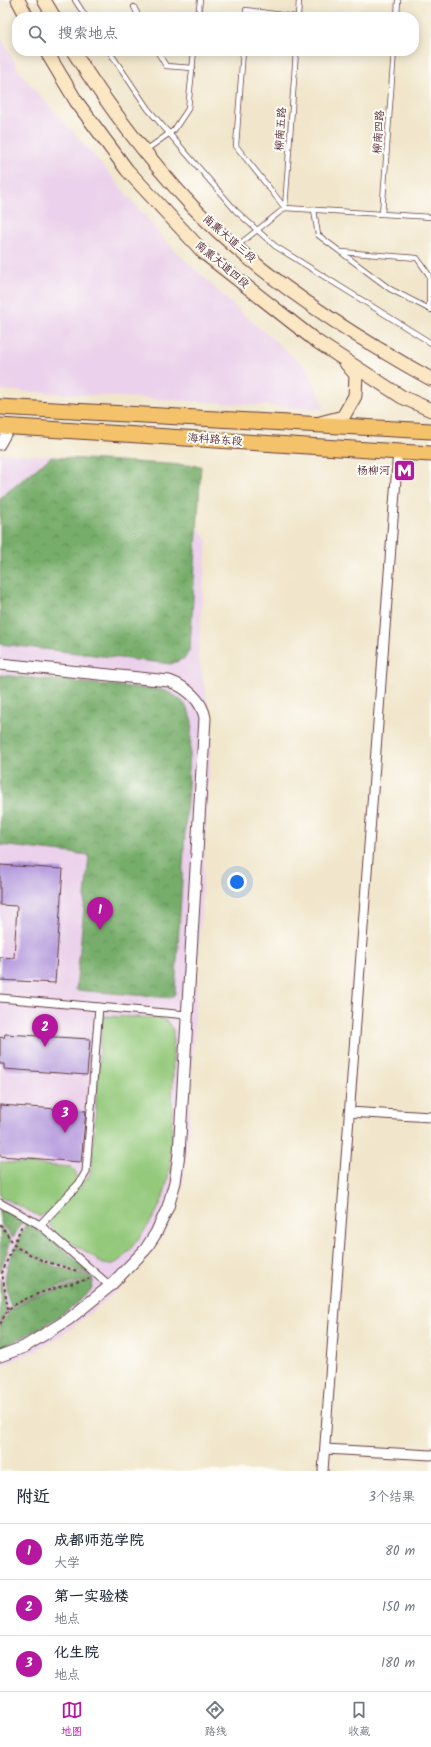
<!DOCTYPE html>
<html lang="zh">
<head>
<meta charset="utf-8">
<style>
	:root { --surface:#fff; --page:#f6f6f7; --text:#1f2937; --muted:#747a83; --line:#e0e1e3; --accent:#b5179e }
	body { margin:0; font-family:Kalam,"LXGW WenKai TC",sans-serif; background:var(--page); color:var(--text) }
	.you { position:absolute; left:237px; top:882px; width:14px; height:14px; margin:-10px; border:3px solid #fff; border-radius:50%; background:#1a73e8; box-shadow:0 0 0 6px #1a73e833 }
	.badge { display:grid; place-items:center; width:26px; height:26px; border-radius:50%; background:var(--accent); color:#fff; font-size:13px; font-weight:700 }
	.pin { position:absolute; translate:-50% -33px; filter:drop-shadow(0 1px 2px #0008) }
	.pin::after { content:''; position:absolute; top:21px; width:14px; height:12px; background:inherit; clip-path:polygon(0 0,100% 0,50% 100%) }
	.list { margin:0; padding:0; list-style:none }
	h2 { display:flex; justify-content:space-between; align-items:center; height:52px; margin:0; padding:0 16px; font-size:17px }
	h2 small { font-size:13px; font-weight:400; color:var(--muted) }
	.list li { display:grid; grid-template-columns:26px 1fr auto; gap:12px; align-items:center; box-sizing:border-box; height:56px; padding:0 16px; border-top:1px solid var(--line) }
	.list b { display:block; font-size:15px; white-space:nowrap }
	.list p { margin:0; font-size:13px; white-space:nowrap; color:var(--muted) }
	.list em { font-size:13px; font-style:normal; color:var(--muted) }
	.icon { flex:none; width:22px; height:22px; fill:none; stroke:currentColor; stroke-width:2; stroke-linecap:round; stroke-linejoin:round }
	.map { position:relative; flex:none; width:431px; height:1471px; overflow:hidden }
	.search { position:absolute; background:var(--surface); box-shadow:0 2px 10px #0003; left:12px; right:12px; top:12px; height:44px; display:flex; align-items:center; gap:10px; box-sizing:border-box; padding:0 14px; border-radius:16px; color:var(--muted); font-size:15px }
	.sheet { height:220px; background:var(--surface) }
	nav { display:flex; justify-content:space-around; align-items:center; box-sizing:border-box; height:56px; border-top:1px solid var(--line); background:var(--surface); font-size:11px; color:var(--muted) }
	nav a { display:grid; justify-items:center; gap:2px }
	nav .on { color:var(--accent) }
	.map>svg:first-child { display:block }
</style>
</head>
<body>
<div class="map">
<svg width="431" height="1471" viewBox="0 0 431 1471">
	<defs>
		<pattern id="forest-crowns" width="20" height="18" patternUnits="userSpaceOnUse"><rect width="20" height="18" fill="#77ad6b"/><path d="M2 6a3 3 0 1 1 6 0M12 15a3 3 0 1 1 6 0" fill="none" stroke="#648c58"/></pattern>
	</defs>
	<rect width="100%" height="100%" fill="#fdfcf7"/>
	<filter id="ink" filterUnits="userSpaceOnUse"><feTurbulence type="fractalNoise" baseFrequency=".025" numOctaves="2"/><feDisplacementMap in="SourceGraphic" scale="8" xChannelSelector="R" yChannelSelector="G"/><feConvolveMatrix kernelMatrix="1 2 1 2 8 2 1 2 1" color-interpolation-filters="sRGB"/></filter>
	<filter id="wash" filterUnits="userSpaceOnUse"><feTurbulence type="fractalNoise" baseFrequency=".012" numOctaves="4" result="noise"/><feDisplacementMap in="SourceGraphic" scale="16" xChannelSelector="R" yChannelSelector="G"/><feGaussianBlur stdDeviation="0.9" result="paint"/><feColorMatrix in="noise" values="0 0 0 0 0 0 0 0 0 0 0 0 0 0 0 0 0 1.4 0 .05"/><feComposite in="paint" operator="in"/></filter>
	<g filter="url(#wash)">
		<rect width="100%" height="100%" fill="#f1e6cb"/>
		<g fill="#ebd1eb">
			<polygon points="0,36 21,74 91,152 170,246 243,314 308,369 325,409 0,390"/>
			<polygon points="0,453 201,466 197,526 207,540 198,656 212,722 188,1139 185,1171 180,1196 170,1223 157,1246 135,1273 110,1297 61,1336 32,1353 0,1367"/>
		</g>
		<g fill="#94c97b" stroke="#6f7453">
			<path d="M102 1016 159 1018 167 1021 173 1030C173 1057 173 1083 172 1110 172 1139 172 1172 162 1200 154 1220 140 1237 127 1253 115 1267 105 1269 92 1256 82 1247 52 1235 49 1223L51 1217 89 1176 92 1163Z"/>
			<path d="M0 1162 71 1167 76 1172C76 1176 77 1178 75 1182 71 1190 48 1216 39 1216L0 1196Z"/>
		</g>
		<g fill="url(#forest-crowns)" stroke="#60664b">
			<polygon points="51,457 201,466 190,649 185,658 171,664 0,644 0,498"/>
			<path d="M0 675 162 690C178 695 189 704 192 722L175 993 173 997 170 998 76 990 89 855 0 845Z"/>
			<polygon points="0,1209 23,1221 13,1238 0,1223"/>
			<polygon points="26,1223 48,1236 95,1276 45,1260 16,1246"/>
			<polygon points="0,1226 11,1240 0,1272"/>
			<path d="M15 1247 54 1266 93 1277V1279C64 1284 36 1292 11 1307 2 1280 4 1273 15 1247Z"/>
			<polygon points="0,1278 6,1307 5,1315 0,1323"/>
			<path d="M93 1280C93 1284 92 1289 89 1292 77 1308 19 1342 0 1347V1325L7 1316 9 1310 31 1298 45 1293Z"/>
		</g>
		<g id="blocks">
			<g fill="#b499dd">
				<polygon points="0,865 63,869 55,983 0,980 0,957 14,958 17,906 0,905"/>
				<polygon points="5,1034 90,1039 87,1075 4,1069 4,1064 0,1064 0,1037 4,1038"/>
				<polygon points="0,1105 86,1111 81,1162 0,1156"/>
			</g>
		</g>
	</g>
	<g filter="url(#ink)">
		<use href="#blocks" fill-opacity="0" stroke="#633d43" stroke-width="1"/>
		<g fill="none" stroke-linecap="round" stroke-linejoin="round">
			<defs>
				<g id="service">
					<polyline points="75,0 86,17"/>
					<polyline points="134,7 139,17"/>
					<polyline points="198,17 200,0"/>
					<polyline points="246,17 246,10 296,17"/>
					<polyline points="298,17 299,0"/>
					<polyline points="397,17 398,0"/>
					<polyline points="109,51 148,109 236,211 275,246 431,343"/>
					<polyline points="157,51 166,66 193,68"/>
					<polyline points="243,51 236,146 285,208 431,217"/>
					<polyline points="146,150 174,130 188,109 194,51"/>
					<polyline points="314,210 318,235 390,289 431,310"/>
					<polyline points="382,214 394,51"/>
					<polyline points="237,246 285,208 296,51"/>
					<polyline points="342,252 417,258 429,275 429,309"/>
				</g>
				<g id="pedestrian">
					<polyline points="0,998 187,1015"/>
					<polyline points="0,1203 40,1225 110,1286"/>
					<polyline points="40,1225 79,1184 86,1172 99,1007"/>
				</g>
				<g id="minor">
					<polyline points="0,445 10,427"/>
					<polyline points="349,1112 431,1117"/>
					<polyline points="325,1449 431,1455"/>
					<polyline points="323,1471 398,451"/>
				</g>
				<path id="tertiary" d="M0 664 169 681C186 687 202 700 205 718L179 1154 175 1182 168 1207 156 1233 145 1250 110 1286 69 1319 24 1347 0 1356"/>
				<g id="secondary">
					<polyline points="18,0 27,17"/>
					<polyline points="44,0 54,17"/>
					<polyline points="46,51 76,101 127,170 204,253 316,341 402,397 431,410"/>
					<path d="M73 51C108 106 148 159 193 207 259 276 348 333 431 379"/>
					<polyline points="320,423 343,417 355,396 356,375 346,363"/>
				</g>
				<g id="primary">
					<polyline points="0,407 431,431"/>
					<polyline points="0,426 431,454"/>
				</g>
			</defs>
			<use href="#service" stroke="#633d43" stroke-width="6"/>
			<use href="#pedestrian" stroke="#633d43" stroke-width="9"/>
			<use href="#minor" stroke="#633d43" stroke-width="11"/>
			<use href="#tertiary" stroke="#633d43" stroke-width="13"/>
			<use href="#secondary" stroke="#633d43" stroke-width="15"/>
			<use href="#primary" stroke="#633d43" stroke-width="17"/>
			<g stroke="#633d43" stroke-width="2" stroke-dasharray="3 3" stroke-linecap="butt">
				<polyline points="0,1224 16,1247 43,1261 78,1271"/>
				<polyline points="8,1309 2,1273 22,1225"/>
				<path d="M0 1324C3 1320 6 1311 10 1308 31 1293 63 1286 89 1279"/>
			</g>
			<use href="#service" stroke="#fff" stroke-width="4.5"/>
			<use href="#pedestrian" stroke="#fff" stroke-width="7"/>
			<use href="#minor" stroke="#fff" stroke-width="9"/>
			<use href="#tertiary" stroke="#fff" stroke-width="11"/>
			<use href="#secondary" stroke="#fbe7c3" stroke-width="13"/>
			<use href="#primary" stroke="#f4c26a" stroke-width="15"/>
		</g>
	</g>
	<defs>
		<symbol id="metro-square" viewBox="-11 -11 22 22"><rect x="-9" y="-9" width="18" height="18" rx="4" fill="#b5179e" stroke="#fdfcf7"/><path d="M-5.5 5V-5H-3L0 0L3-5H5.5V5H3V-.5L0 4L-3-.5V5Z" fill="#fff"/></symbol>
	</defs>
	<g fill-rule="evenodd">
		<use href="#metro-square" x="392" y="458" width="25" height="25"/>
	</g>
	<g text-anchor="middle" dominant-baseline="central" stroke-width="4" stroke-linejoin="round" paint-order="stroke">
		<g font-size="11" fill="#4a1f2b" stroke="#fdfcf7">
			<text transform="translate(281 129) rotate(-86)">柳南五路</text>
			<text transform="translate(379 132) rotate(-86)">柳南四路</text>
			<text transform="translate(229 239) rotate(41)">南熏大道三段</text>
			<text transform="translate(222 265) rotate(40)">南熏大道四段</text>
			<text transform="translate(215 440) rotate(4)">海科路东段</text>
		</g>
		<g font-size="11" fill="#4a1f2b" stroke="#fdfcf7" text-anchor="end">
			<text x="390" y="471">杨柳河</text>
		</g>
	</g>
</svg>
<div class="you"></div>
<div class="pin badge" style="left:100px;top:930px">1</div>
<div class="pin badge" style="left:45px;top:1047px">2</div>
<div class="pin badge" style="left:65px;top:1133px">3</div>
<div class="search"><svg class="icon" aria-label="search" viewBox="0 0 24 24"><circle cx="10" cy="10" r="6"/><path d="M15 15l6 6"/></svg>搜索地点</div>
</div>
<section class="sheet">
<h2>附近<small>3个结果</small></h2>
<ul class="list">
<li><span class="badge">1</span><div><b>成都师范学院</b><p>大学</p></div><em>80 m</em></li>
<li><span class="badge">2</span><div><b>第一实验楼</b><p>地点</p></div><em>150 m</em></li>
<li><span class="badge">3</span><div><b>化生院</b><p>地点</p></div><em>180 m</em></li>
</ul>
</section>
<nav>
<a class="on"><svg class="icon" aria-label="map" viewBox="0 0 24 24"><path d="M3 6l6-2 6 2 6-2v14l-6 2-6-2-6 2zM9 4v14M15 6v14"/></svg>地图</a>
<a><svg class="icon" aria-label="directions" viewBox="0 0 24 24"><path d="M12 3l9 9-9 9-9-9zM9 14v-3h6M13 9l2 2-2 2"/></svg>路线</a>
<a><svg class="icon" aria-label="saved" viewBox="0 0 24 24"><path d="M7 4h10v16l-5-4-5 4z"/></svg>收藏</a>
</nav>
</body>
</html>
